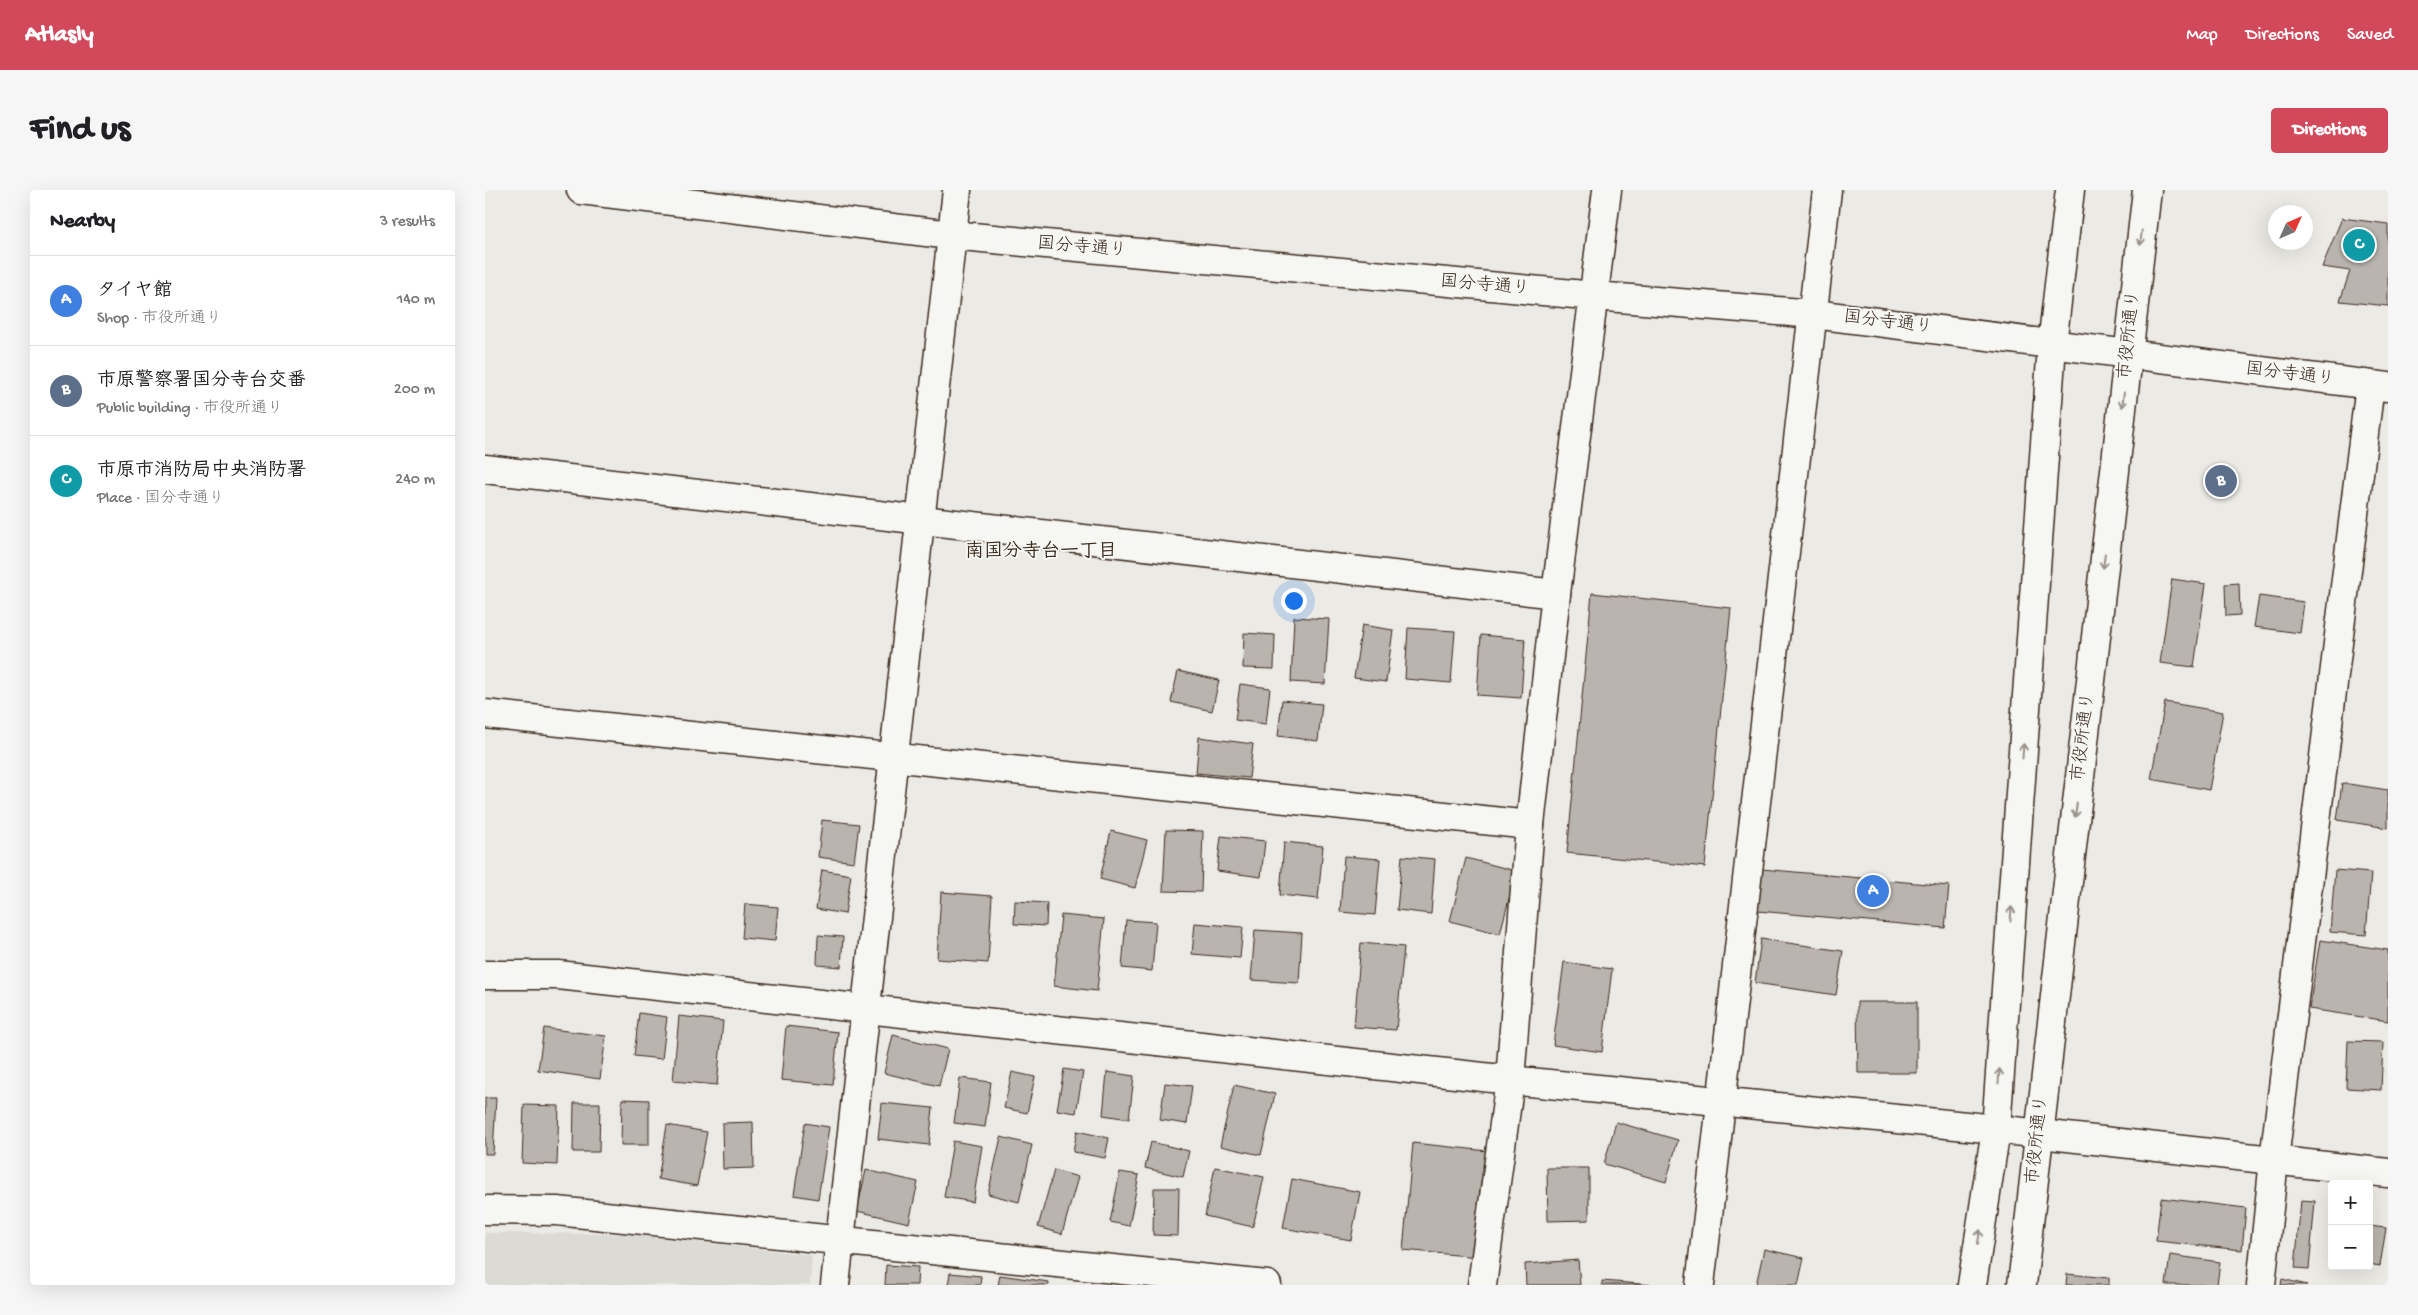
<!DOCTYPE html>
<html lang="en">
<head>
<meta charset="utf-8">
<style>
	:root { --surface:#fff; --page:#f6f6f6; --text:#202124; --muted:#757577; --line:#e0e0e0; --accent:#d1495b }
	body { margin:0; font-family:"Gochi Hand","Klee One",sans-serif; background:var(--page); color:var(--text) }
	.controls { position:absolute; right:15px; bottom:15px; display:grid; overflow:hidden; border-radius:5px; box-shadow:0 5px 20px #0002 }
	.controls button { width:45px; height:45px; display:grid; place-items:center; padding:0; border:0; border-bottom:1px solid var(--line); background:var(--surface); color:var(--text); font:25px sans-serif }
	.compass { position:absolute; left:1783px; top:15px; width:45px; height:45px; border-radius:50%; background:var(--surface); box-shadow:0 5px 20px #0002; rotate:45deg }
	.you { position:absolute; left:808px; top:410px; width:18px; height:18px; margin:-12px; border:4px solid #fff; border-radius:50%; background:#1a73e8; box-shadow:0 0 0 8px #1a73e833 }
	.badge { display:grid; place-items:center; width:32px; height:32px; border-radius:50%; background:var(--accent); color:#fff; font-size:16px; font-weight:700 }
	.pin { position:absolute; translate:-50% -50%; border:2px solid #fff; box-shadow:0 1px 5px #0006 }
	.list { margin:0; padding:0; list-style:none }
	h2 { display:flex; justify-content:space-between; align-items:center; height:65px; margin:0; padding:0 20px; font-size:21px }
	h2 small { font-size:16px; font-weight:400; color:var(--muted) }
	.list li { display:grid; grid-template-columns:32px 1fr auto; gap:15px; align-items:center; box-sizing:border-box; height:90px; padding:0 20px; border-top:1px solid var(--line) }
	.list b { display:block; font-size:19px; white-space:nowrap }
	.list p { margin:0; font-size:16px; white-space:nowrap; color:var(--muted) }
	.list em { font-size:16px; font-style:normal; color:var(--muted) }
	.map { position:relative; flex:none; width:1903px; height:1095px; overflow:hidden; border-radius:5px }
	header { display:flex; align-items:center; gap:30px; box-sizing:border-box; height:70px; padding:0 25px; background:var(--accent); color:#fff }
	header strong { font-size:24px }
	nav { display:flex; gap:28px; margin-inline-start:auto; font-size:18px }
	.intro { display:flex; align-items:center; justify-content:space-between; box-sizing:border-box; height:120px; padding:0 30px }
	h1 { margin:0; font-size:35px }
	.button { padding:12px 22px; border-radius:5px; background:var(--accent); color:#fff; font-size:18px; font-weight:700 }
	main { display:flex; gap:30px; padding:0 30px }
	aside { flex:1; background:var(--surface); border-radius:5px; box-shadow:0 5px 20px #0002 }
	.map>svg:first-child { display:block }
</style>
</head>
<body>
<header>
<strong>Atlasly</strong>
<nav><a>Map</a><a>Directions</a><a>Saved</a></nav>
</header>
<div class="intro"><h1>Find us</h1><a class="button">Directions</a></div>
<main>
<aside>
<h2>Nearby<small>3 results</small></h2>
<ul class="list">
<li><span class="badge" style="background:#3f7fe0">A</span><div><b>タイヤ館</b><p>Shop · 市役所通り</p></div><em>140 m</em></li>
<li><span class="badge" style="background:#5c6f8a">B</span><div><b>市原警察署国分寺台交番</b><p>Public building · 市役所通り</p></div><em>200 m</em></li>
<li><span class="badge" style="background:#0f9aa8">C</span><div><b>市原市消防局中央消防署</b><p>Place · 国分寺通り</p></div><em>240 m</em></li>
</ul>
</aside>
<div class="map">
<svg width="1903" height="1095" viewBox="0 0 1903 1095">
	<rect width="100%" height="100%" fill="#ebeae5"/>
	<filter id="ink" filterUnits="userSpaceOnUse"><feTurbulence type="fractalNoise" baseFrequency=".02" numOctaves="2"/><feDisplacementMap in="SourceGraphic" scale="10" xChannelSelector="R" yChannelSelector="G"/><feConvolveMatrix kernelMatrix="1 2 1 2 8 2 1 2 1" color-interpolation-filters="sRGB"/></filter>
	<g filter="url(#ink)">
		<polygon fill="#dcdad4" points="0,1043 139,1044 327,1065 325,1095 0,1095"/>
		<g fill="#bab4ae" stroke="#3b2a1e">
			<polygon points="1857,28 1903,34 1903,116 1855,111 1865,81 1837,77"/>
			<polygon points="1687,389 1721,394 1709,477 1675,473"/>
			<polygon points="1754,393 1755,425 1741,426 1740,394"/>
			<polygon points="1107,403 1246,418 1220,677 1082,663"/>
			<polygon points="1774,406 1819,412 1815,443 1769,437"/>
			<polygon points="809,427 844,429 840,494 806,492"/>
			<polygon points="877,435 908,440 901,492 869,488"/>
			<polygon points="923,438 970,441 966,493 920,489"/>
			<polygon points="759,443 790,445 789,479 758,478"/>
			<polygon points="996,445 1040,449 1036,508 992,505"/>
			<polygon points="693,481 734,490 727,521 686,512"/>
			<polygon points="755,494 785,498 781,534 750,530"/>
			<polygon points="797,510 837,514 833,551 793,546"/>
			<polygon points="1680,512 1738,522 1724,600 1666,589"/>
			<polygon points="714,547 768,554 764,588 711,583"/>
			<polygon points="1857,593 1903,600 1903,638 1852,630"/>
			<polygon points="337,630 374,634 369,672 333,667"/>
			<polygon points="681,640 718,641 716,702 678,701"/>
			<polygon points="626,641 662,650 650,698 615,689"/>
			<polygon points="736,646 780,651 776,687 732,681"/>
			<polygon points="799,652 838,656 833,709 795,705"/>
			<polygon points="859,666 895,669 890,725 855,722"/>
			<polygon points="917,666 950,669 946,724 912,720"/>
			<polygon points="981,668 1031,681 1015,744 965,731"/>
			<polygon points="1266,678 1464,696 1460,738 1262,720"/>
			<polygon points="337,680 366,685 360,724 331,719"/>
			<polygon points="1850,680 1886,683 1881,745 1845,742"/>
			<polygon points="456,702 507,706 503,773 452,769"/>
			<polygon points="530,711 562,713 561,736 529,734"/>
			<polygon points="260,714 293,717 290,751 257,748"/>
			<polygon points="576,725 619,729 612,801 569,796"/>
			<polygon points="641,730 671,732 667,781 637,778"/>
			<polygon points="710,733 758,737 755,768 707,764"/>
			<polygon points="770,740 817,743 814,793 766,790"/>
			<polygon points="333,745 358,747 356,777 332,775"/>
			<polygon points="1276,749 1358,761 1351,805 1270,793"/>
			<polygon points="1835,750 1903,760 1903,831 1824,819"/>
			<polygon points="876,753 919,757 911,840 869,837"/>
			<polygon points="1079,772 1127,779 1117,862 1068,855"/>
			<polygon points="1372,812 1432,812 1432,883 1373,883"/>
			<polygon points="154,823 182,827 177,869 149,866"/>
			<polygon points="194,826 238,831 232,895 188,891"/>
			<polygon points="301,836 353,842 348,895 296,890"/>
			<polygon points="59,838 121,846 115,889 53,880"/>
			<polygon points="408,845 463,859 454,896 399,883"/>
			<polygon points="1863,851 1898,852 1896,900 1861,898"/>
			<polygon points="579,879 598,882 591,923 572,920"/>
			<polygon points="527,882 550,887 542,923 519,918"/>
			<polygon points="622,882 649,886 644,929 618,925"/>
			<polygon points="475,888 506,892 500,937 469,933"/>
			<polygon points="680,893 707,896 702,934 675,930"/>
			<polygon points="749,895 790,904 776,965 735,956"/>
			<polygon points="0,908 11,908 8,964 0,964"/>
			<polygon points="137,909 164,910 164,955 136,955"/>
			<polygon points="89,913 115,913 114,962 88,962"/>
			<polygon points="397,913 448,918 444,955 393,949"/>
			<polygon points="39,915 74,916 72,975 37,973"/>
			<polygon points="268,932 269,978 238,979 237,933"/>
			<polygon points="1131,932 1193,950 1181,992 1119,974"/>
			<polygon points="320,933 344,937 333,1009 309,1005"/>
			<polygon points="182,935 222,942 212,996 173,989"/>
			<polygon points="592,941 624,948 620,968 588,962"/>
			<polygon points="516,947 547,955 534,1012 503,1004"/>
			<polygon points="468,951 497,956 488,1012 459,1007"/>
			<polygon points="666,952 704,961 698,987 660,978"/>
			<polygon points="928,953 1003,961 993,1067 918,1060"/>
			<polygon points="730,977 779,987 768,1037 720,1026"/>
			<polygon points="1062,978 1104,978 1104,1030 1063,1031"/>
			<polygon points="381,980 433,992 424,1033 372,1021"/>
			<polygon points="569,980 593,987 577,1044 553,1037"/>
			<polygon points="635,982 654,985 644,1036 625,1032"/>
			<polygon points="807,989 875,1002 866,1050 798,1038"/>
			<polygon points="669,998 694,998 693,1046 668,1045"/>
			<polygon points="1676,1008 1761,1018 1757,1060 1671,1051"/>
			<polygon points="1816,1010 1830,1011 1824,1079 1810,1078"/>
			<polygon points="1884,1036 1901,1038 1895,1076 1884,1074"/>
			<polygon points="1847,1038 1847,1069 1843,1069"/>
			<polygon points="1279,1059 1319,1068 1313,1095 1271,1095"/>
			<polygon points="1685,1065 1735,1072 1732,1095 1681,1095"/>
			<polygon points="1093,1070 1095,1095 1041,1095 1040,1074"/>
			<polygon points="401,1075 433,1077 432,1095 400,1095"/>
			<polygon points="465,1083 496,1086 495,1095 463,1095"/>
			<polygon points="1582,1084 1624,1088 1624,1095 1581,1095"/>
			<polygon points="515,1085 564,1092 564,1095 513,1095"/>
			<polygon points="1797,1089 1822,1095 1796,1095"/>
			<polygon points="1117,1091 1169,1095 1117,1095"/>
		</g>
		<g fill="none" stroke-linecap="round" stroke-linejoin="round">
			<defs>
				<g id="minor">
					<polyline points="96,0 466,45 1110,106 1329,124 1903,197"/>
					<polyline points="0,279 1071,404"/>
					<polyline points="0,524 1045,635"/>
					<polyline points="0,785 73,785 1025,890 1511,939 1903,983"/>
					<polyline points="0,1020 72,1021 782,1095"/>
					<polyline points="350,1095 472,0"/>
					<polyline points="997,1095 1025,890 1045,635 1071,404 1122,0"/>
					<polyline points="1215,1095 1342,0"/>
					<polyline points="1487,1095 1511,939 1567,155 1585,0"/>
					<polyline points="1537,1095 1662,0"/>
					<polyline points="1776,1095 1789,970 1885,195"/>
				</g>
			</defs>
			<use href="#minor" stroke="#3b2a1e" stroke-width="31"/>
			<use href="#minor" stroke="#f6f6f2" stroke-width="28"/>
		</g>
		<defs><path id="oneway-shaft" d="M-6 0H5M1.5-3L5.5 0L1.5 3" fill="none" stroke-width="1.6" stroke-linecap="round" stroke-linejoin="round" transform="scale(1.25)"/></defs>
		<g stroke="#989088">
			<use href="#oneway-shaft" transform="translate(1656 48) rotate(96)"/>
			<use href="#oneway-shaft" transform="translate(1638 210) rotate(97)"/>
			<use href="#oneway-shaft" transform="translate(1619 371) rotate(97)"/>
			<use href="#oneway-shaft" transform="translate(1538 561) rotate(-86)"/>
			<use href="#oneway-shaft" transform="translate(1591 620) rotate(97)"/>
			<use href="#oneway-shaft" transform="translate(1526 724) rotate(-86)"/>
			<use href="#oneway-shaft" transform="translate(1514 886) rotate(-86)"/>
			<use href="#oneway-shaft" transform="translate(1494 1047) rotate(-81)"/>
		</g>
	</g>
	<g text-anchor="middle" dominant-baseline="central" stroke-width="4" stroke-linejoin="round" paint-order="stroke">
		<g font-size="18" fill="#3b2a1e" stroke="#f6f6f2">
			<text transform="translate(597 58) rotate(5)">国分寺通り</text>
			<text transform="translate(1000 96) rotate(5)">国分寺通り</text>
			<text transform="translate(1403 133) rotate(7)">国分寺通り</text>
			<text transform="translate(1645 145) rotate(-84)">市役所通り</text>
			<text transform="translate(1805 185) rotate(7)">国分寺通り</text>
			<text transform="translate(1599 547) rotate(-83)">市役所通り</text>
			<text transform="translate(1553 950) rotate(-84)">市役所通り</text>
		</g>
		<g font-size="19" font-weight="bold" fill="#3b2a1e" stroke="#f6f6f2">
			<text x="556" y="362">南国分寺台一丁目</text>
		</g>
	</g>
</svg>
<div class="controls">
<button>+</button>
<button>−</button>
</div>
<svg class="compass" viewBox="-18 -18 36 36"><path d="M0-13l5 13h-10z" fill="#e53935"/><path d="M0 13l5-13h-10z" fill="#757577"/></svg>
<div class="you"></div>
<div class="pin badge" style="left:1388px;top:701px;background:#3f7fe0">A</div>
<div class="pin badge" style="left:1736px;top:291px;background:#5c6f8a">B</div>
<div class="pin badge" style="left:1874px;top:55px;background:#0f9aa8">C</div>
</div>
</main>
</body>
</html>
